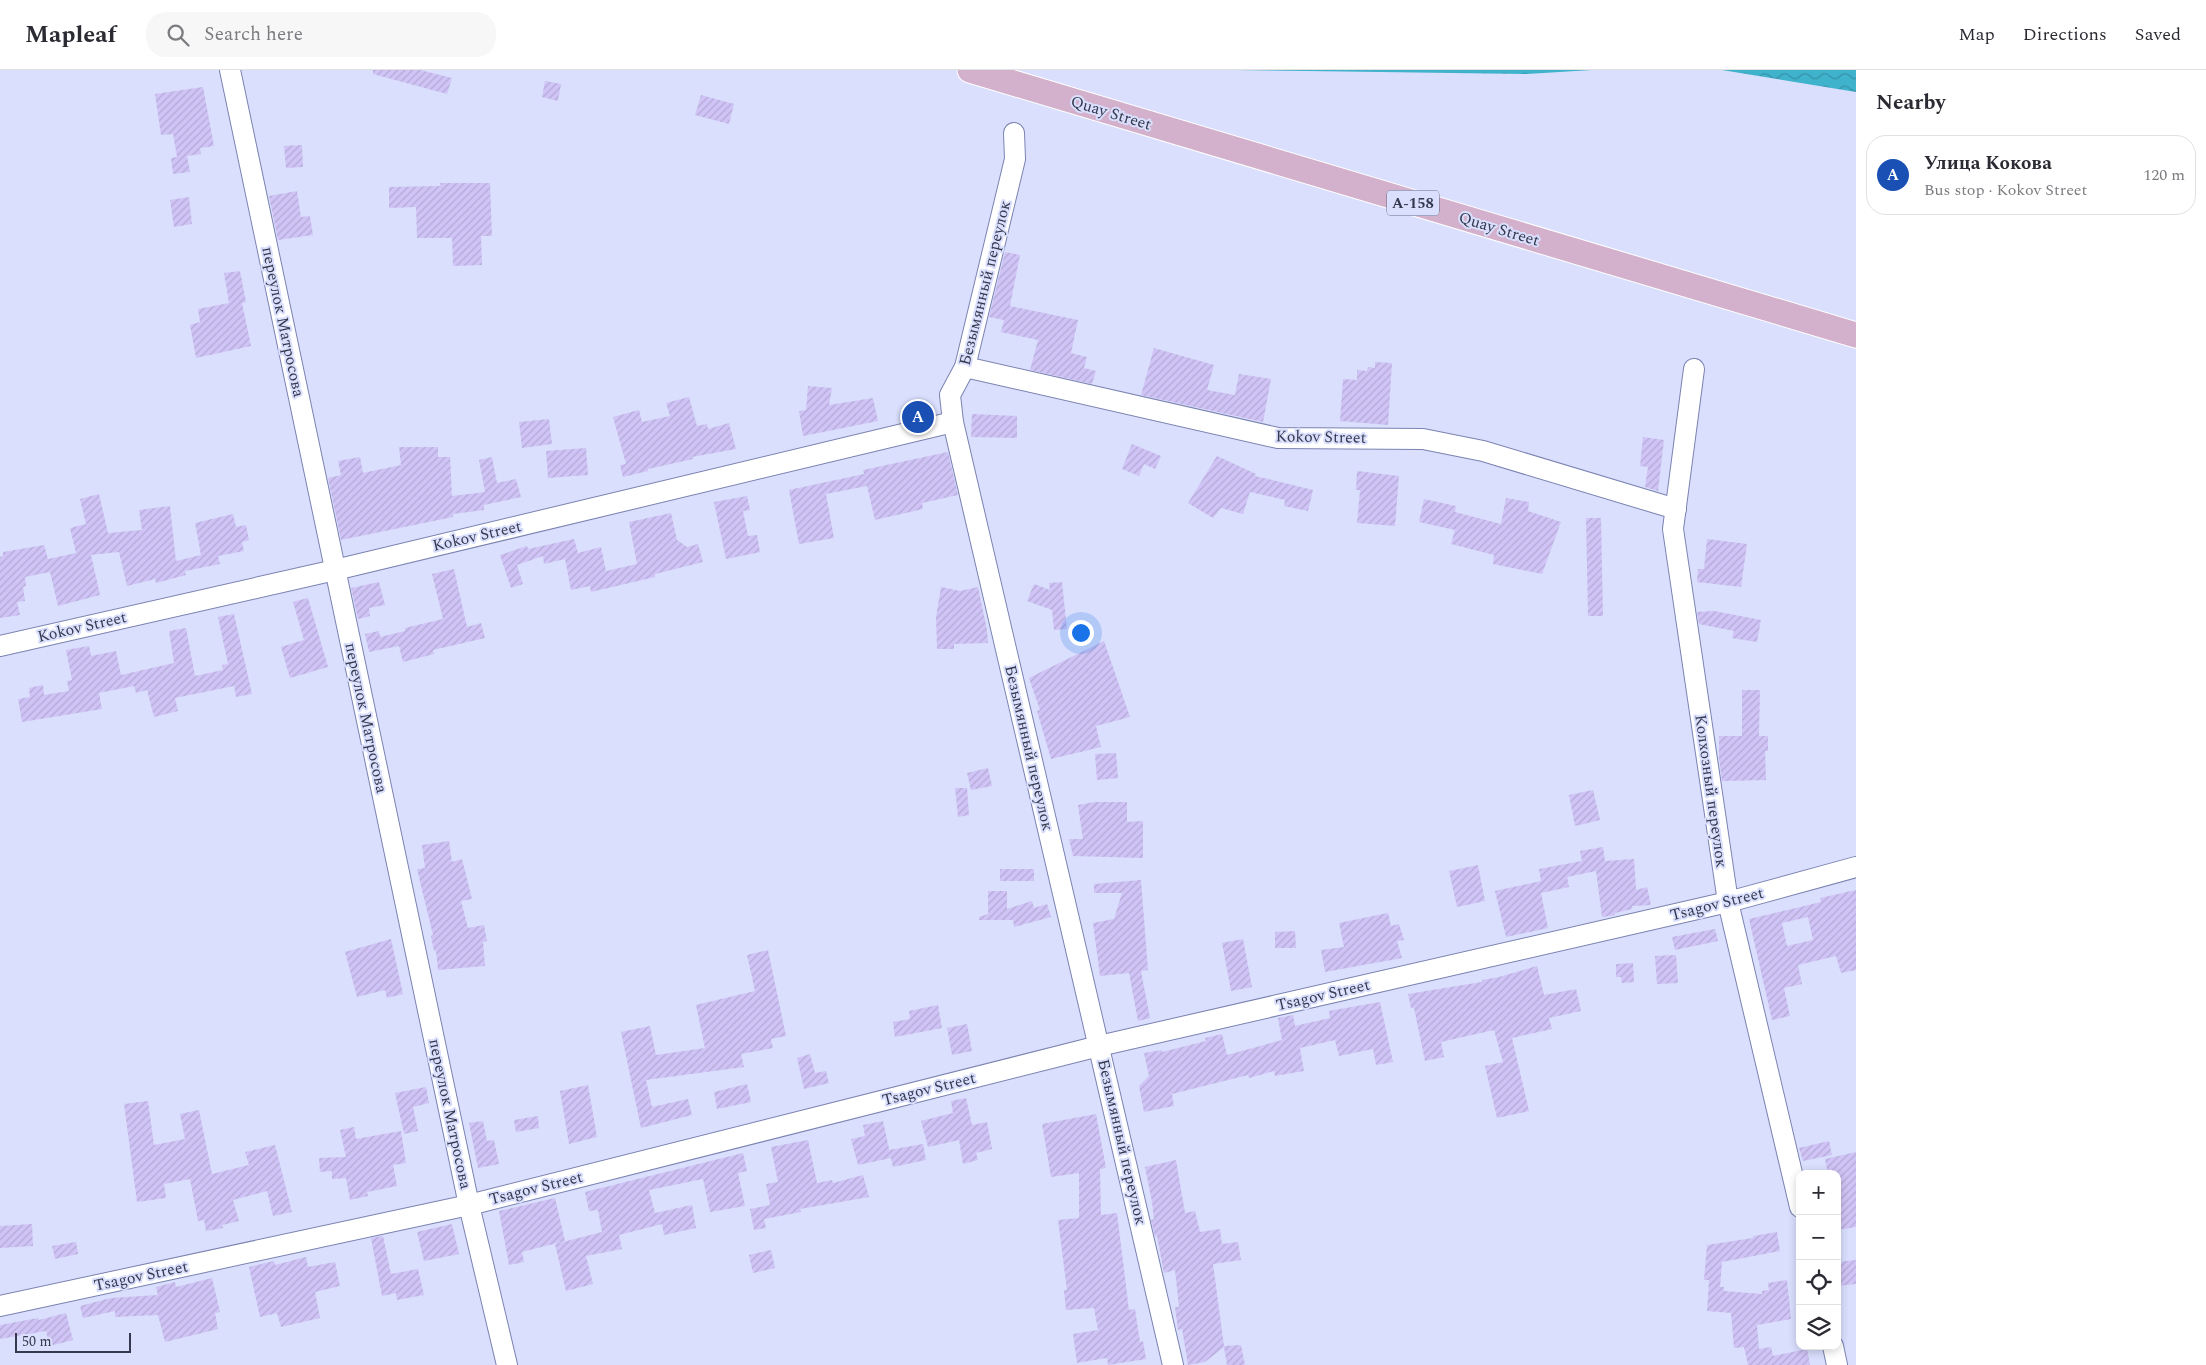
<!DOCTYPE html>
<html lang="en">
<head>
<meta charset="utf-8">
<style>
	:root { --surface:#fff; --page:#f7f7f7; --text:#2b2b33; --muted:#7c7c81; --line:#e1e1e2; --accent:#d93025 }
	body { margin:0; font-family:Spectral,serif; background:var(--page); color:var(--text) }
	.controls { position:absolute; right:15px; bottom:15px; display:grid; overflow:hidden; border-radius:10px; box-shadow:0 2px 8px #0003 }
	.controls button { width:45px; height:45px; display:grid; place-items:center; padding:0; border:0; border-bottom:1px solid var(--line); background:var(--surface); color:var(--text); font:25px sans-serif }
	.scale { position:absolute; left:15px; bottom:12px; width:116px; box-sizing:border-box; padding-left:5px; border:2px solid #35394d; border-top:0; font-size:14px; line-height:18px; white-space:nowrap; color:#35394d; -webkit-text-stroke:4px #d9dffd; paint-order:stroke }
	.you { position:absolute; left:1080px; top:562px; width:18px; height:18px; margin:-12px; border:4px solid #fff; border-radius:50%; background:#1a73e8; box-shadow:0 0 0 8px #1a73e833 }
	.badge { display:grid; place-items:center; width:32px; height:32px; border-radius:50%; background:var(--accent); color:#fff; font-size:16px; font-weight:700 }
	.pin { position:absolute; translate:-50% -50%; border:2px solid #fff; box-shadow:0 1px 5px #0006 }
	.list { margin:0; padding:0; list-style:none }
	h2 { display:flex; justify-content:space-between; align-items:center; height:65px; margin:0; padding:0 20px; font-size:21px }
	h2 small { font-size:16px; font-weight:400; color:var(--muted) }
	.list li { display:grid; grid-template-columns:32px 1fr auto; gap:15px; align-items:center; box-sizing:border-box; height:80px; margin:0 10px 10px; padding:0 10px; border:1px solid var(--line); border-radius:20px }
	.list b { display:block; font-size:19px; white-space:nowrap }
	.list p { margin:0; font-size:16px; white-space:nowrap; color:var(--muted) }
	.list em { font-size:16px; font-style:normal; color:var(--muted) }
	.icon { flex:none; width:28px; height:28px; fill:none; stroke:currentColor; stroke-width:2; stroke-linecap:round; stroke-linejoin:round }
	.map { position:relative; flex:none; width:1856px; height:1295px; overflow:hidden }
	header { display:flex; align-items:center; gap:30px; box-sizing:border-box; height:70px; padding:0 25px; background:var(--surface); border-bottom:1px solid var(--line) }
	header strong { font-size:24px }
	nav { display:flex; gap:28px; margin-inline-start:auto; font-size:18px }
	.search { width:350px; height:45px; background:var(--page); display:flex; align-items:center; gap:12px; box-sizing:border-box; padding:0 18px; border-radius:20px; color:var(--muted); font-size:19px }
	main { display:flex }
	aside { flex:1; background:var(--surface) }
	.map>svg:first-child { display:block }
</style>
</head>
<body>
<header>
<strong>Mapleaf</strong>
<div class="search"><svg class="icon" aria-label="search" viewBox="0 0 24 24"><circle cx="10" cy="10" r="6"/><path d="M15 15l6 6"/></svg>Search here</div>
<nav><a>Map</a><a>Directions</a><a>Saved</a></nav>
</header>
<main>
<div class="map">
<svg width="1856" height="1295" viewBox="0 0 1856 1295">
	<defs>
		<pattern id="water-waves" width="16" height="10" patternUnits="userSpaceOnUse" patternTransform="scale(1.25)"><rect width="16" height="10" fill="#3fb2cc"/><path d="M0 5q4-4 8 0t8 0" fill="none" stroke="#3692a8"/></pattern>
		<pattern id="building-hatch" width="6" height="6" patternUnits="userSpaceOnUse" patternTransform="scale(1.25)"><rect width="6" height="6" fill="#d0c4f6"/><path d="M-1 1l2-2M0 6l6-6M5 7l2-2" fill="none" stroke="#b3a9d5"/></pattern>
	</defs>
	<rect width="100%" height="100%" fill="#d9dffd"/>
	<g fill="url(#water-waves)">
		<polygon points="1235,0 1592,0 1527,4"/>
		<polygon points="1722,0 1856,0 1856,22"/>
	</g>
	<g fill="url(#building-hatch)" fill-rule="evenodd">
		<polygon points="373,0 420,0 452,8 447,24 373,4"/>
		<polygon points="545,11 561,14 558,31 542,27"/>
		<polygon points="203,17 214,76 200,78 201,84 187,86 190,102 173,104 171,88 177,87 173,64 161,65 155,24"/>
		<polygon points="701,25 734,34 729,54 695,45"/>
		<polygon points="302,75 303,97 286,98 284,76"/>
		<polygon points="440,113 490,113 492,166 481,166 482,195 453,196 452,168 417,168 416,137 389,138 389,117 441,116"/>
		<polygon points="297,121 301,147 310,146 313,165 278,170 269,126"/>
		<polygon points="189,127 192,154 174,157 170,130"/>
		<polygon points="1005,182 1020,185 1010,236 1078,250 1071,283 1087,287 1084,298 1096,301 1092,314 1030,300 1038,270 1001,262 1004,250 989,247"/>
		<polygon points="240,201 246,232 242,233 251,276 196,288 190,255 200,252 198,239 229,233 224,203"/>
		<polygon points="1154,278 1214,295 1207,320 1235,325 1239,304 1271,309 1263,352 1141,325"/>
		<polygon points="1375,292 1392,293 1388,355 1340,351 1343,309 1357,310 1357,300 1367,301 1368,297 1375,298"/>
		<polygon points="808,316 832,318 829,335 873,328 878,351 803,366 799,341 806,340"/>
		<polygon points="689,327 697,356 707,354 708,359 729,353 736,379 692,387 693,389 648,399 648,401 623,407 620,395 626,394 613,347 639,340 642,352 670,346 666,333"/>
		<polygon points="972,344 1017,346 1017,368 971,367"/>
		<polygon points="549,349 552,374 522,378 519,352"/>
		<polygon points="1643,367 1664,370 1658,421 1645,417 1648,397 1640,396"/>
		<polygon points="1132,374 1161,386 1155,399 1144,394 1139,406 1122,399"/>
		<polygon points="399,377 438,377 438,387 450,387 452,426 485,422 479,390 492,387 497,413 516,409 521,427 484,435 484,440 453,444 453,447 341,470 328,408 341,405 338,391 360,387 363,403 401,395"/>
		<polygon points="586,378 588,405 548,408 546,381"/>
		<polygon points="948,382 958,425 922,433 923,439 875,450 867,416 826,424 834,468 799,474 789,420 864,404 863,400"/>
		<polygon points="1217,386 1256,404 1255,406 1313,420 1308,441 1284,436 1285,430 1250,422 1243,444 1221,438 1213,448 1188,433"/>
		<polygon points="1357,401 1399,406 1395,456 1357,453 1360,420 1356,420"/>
		<polygon points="99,424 108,463 142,460 139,440 170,436 176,491 201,485 195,453 233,444 236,457 246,455 249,470 242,472 244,481 218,486 220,494 185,501 186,505 156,513 155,509 127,516 119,482 91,485 100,525 58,536 50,502 25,507 26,516 23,517 25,531 17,532 20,545 0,548 0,487 3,486 3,482 44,475 48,489 76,483 70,458 86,454 80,429"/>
		<polygon points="747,426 750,440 743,441 748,466 757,465 760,482 726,489 714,432"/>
		<polygon points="1506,428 1529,432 1528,441 1561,452 1542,504 1493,494 1494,485 1451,474 1455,460 1419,452 1424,429 1456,436 1455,442 1501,454"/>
		<polygon points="671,443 677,470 687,477 698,474 703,492 655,504 655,507 591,522 590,516 571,520 565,489 544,494 543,486 517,495 523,514 511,518 500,485 527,476 528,479 574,469 578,483 601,477 606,501 637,494 629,452"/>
		<polygon points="1586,448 1601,448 1603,546 1588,546"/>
		<polygon points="1707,469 1747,474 1741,517 1697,512 1698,499 1704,499"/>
		<polygon points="454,499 467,557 481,553 485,568 433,580 434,584 403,592 399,576 369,582 365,564 379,561 380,567 405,561 405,558 443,549 432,504"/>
		<polygon points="379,512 385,535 369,538 370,546 358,549 351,518"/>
		<polygon points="1062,512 1067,559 1054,560 1052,540 1027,531 1034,514 1050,520 1049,513"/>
		<polygon points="941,517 960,521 978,517 987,560 988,573 954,574 954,579 937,579 936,547"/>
		<polygon points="308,528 328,597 290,608 281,577 304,570 293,532"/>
		<polygon points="1714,541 1761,550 1757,572 1732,568 1734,561 1699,554 1697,542"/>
		<polygon points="234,544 252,624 236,627 234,616 175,628 178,641 154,647 147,620 136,623 134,616 99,623 102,639 22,652 18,629 30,627 29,618 43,615 44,625 69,621 67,611 72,610 66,580 89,576 91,586 116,581 121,605 174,593 169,561 186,558 195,606 223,600 222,595 228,594 218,547"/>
		<polygon points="1104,571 1130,647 1096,656 1101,677 1051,689 1037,641 1040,640 1029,608"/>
		<polygon points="1742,620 1760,620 1759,666 1768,666 1768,681 1765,681 1766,710 1722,711 1719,688 1719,666 1742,666"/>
		<polygon points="1116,683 1118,708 1097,710 1095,684"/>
		<polygon points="988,698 992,716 971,720 967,703"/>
		<polygon points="955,718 967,718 969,745 958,747"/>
		<polygon points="1593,720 1600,750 1575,756 1569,725"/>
		<polygon points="1095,732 1127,732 1127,752 1143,751 1143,788 1073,786 1069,769 1083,769 1078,735"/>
		<polygon points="449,771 452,792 462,789 472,829 461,831 468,858 484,855 487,871 483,872 485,896 438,900 436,881 434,881 431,866 433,865 417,799 425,798 422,775"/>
		<polygon points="1603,777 1605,791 1634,789 1636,820 1647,817 1651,835 1632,836 1632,839 1615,843 1615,845 1602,847 1596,801 1567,807 1569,817 1541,823 1548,858 1506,867 1495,821 1541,811 1539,799 1582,791 1580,781"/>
		<polygon points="1478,795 1485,831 1457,837 1449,801"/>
		<rect x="1000" y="799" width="34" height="12"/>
		<polygon points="1141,810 1148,900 1141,901 1150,948 1138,951 1129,903 1100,906 1093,853 1114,849 1122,823 1094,823 1094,814"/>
		<path d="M1856 820V900L1841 903 1836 886 1798 895 1802 914 1784 918 1790 946 1772 950 1749 849 1821 832 1820 828ZM1808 847 1813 870 1787 876 1782 853Z"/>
		<polygon points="988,821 1007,821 1007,839 1032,831 1034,838 1047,834 1051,847 1014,857 1013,850 979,850 979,847 988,844"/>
		<polygon points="1388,843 1391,856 1399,854 1404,870 1397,871 1402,888 1325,902 1321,880 1344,877 1339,853"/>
		<polygon points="1715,859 1718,871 1675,880 1672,867"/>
		<polygon points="1295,861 1296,878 1275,878 1275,862"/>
		<polygon points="391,869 403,924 387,928 385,920 357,927 345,882"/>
		<polygon points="1243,869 1252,917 1231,921 1222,873"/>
		<polygon points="768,880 786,966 771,969 773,978 741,984 744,997 646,1010 652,1037 688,1029 692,1045 641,1058 621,962 650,956 656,985 705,978 696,935 755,921 747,885"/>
		<polygon points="1676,885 1678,913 1657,914 1655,886"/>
		<polygon points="1633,893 1634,912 1622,913 1621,907 1616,907 1616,894"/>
		<polygon points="1537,896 1544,925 1576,919 1581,941 1549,948 1552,959 1512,968 1529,1041 1497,1048 1485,996 1503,992 1494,960 1441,972 1444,987 1425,991 1414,938 1411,938 1408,924 1482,912 1482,910 1499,907"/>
		<polygon points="1380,932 1393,992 1376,995 1373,979 1339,986 1335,970 1300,978 1304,1001 1275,1006 1274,1001 1249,1008 1248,1005 1172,1024 1174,1036 1144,1042 1139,1016 1149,1006 1144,983 1162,980 1162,982 1206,971 1205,968 1222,964 1227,985 1282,970 1278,948 1293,945 1295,956 1330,948 1329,941"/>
		<polygon points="938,935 942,958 895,967 893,952 910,949 909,941"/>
		<polygon points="967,954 972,981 952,985 947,958"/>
		<polygon points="810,984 815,1003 826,1001 829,1013 804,1019 797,988"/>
		<polygon points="747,1014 751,1032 717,1039 714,1022"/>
		<polygon points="588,1015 597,1067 569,1074 560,1021"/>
		<polygon points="426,1017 429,1033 413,1037 418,1061 404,1064 395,1023"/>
		<polygon points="966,1028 972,1055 987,1052 992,1079 976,1083 978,1090 963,1094 959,1070 928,1077 921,1051 953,1043 951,1031"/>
		<polygon points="148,1031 154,1075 185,1069 180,1044 199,1040 212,1104 249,1095 245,1082 275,1075 292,1142 273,1146 267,1121 233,1130 239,1151 222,1155 223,1158 206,1161 204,1150 198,1151 190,1109 164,1114 166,1128 137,1132 124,1034"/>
		<polygon points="1096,1044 1106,1098 1100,1099 1101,1145 1117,1143 1129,1240 1135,1239 1140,1272 1143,1271 1146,1289 1108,1295 1107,1288 1077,1293 1073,1264 1098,1260 1094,1238 1066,1240 1064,1220 1067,1220 1058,1150 1079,1148 1079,1103 1051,1107 1042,1054"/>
		<polygon points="538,1046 539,1058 516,1062 514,1050"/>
		<polygon points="483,1051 487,1071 494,1070 499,1094 478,1098 469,1053"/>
		<polygon points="883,1051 891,1088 858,1095 851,1069 865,1066 863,1055"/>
		<polygon points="354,1057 356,1069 401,1061 406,1093 393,1095 397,1116 367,1122 368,1126 350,1130 346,1108 332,1109 332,1101 320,1102 319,1088 346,1087 340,1060"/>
		<polygon points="808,1070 817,1113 832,1110 833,1113 863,1105 869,1127 800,1139 801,1142 764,1149 766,1158 754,1160 750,1139 770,1135 766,1114 778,1112 771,1077"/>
		<polygon points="1829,1071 1832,1085 1803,1091 1799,1078"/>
		<polygon points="923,1074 926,1090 893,1097 889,1080"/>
		<polygon points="1856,1082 1856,1157 1837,1160 1837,1104 1828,1104 1825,1089"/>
		<polygon points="743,1083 747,1101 738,1103 745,1136 710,1142 703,1109 649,1120 655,1143 692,1135 696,1158 664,1165 662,1154 619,1165 622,1179 586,1186 593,1214 566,1221 555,1174 602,1162 598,1140 589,1141 585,1122"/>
		<polygon points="1176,1090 1185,1143 1195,1141 1200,1162 1220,1159 1222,1174 1238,1172 1241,1190 1213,1194 1224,1276 1241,1275 1245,1295 1227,1295 1224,1277 1205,1292 1188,1295 1182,1259 1178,1260 1175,1237 1179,1237 1175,1200 1164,1203 1157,1166 1155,1166 1151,1150 1154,1149 1152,1132 1145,1097"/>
		<polygon points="555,1128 565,1171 522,1182 524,1192 509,1195 499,1141"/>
		<polygon points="32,1154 33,1176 0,1178 0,1156"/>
		<polygon points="452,1154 459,1184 424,1191 417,1162"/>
		<polygon points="1777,1162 1780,1181 1722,1192 1720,1217 1724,1217 1724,1221 1762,1224 1762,1221 1769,1220 1768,1213 1787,1210 1791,1249 1757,1255 1759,1279 1771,1277 1773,1286 1807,1279 1810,1295 1748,1295 1744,1277 1734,1278 1731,1243 1707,1241 1709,1210 1704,1210 1707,1175 1753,1168 1753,1166"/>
		<polygon points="383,1166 391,1204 418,1199 424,1225 397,1230 396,1223 382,1226 371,1168"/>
		<polygon points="76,1172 78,1184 55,1189 52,1176"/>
		<polygon points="771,1180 775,1198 753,1203 749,1185"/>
		<polygon points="306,1187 308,1197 335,1192 340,1216 315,1222 320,1248 281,1257 277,1243 260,1247 249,1197 274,1191 275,1195"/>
		<polygon points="1856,1190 1856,1214 1837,1216 1837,1192"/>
		<polygon points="212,1208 220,1242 215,1243 218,1259 165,1272 158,1245 115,1247 115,1241 83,1248 80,1236 111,1228 158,1225 156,1217 175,1212 176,1217"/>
		<polygon points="66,1243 73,1270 50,1276 46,1261 0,1269 0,1255 38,1248 39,1250"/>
	</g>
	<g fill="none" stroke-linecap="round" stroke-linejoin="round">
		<defs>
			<g id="minor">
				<polyline points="230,0 469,1135 507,1295"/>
				<polyline points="1014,63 1015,89 965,297 950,325 953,352 1173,1295"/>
				<polyline points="965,297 1278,368 1423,369 1483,381 1676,439"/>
				<polyline points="1694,299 1673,459 1728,832 1800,1137"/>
				<polyline points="0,576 335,500 953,352"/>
				<polyline points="0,1236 469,1135 1099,976 1728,832 1856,797"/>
				<polyline points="1833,1276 1837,1295"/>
			</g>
			<polyline id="major" points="970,0 1856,265"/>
		</defs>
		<use href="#minor" stroke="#7b83b1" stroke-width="22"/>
		<use href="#major" stroke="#fff" stroke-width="27"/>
		<use href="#minor" stroke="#fff" stroke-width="20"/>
		<use href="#major" stroke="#d3b0cb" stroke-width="25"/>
	</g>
	<g text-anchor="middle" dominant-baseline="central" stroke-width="4" stroke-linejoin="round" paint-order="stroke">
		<rect fill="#d9dffd" stroke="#666b82" stroke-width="1" x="1387" y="120.5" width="52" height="25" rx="4"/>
		<g font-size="15" font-weight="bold" fill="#35394d">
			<text x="1413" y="133">А-158</text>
		</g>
		<g font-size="16" fill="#35394d" stroke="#d9dffd">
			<text transform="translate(1111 43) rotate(17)">Quay Street</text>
			<text transform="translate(1499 159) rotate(17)">Quay Street</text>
			<text transform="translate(985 213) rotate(-76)">Безымянный переулок</text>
			<text transform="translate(283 252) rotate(78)">переулок Матросова</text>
			<text transform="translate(1321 367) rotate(1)">Kokov Street</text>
			<text transform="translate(477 466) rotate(-13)">Kokov Street</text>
			<text transform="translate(82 557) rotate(-13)">Kokov Street</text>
			<text transform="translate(366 648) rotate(78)">переулок Матросова</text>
			<text transform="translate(1029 678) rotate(77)">Безымянный переулок</text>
			<text transform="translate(1711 721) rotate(82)">Колхозный переулок</text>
			<text transform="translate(1717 834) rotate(-14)">Tsagov Street</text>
			<text transform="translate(1323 925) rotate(-13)">Tsagov Street</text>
			<text transform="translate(929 1019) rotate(-14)">Tsagov Street</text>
			<text transform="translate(450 1044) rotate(78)">переулок Матросова</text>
			<text transform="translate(1122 1072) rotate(77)">Безымянный переулок</text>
			<text transform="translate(536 1118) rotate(-14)">Tsagov Street</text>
			<text transform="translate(141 1206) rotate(-12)">Tsagov Street</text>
		</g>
	</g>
</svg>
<div class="controls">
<button>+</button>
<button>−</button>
<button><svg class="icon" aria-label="locate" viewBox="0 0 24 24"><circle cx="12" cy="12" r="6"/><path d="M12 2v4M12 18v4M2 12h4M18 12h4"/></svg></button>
<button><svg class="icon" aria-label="layers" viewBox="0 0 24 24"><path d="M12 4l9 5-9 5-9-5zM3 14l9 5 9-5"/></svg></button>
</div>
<div class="scale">50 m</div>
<div class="you"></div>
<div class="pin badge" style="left:918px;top:347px;background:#1a4fb4">A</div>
</div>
<aside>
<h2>Nearby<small></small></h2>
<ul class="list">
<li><span class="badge" style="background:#1a4fb4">A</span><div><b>Улица Кокова</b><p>Bus stop · Kokov Street</p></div><em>120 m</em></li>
</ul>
</aside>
</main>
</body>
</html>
